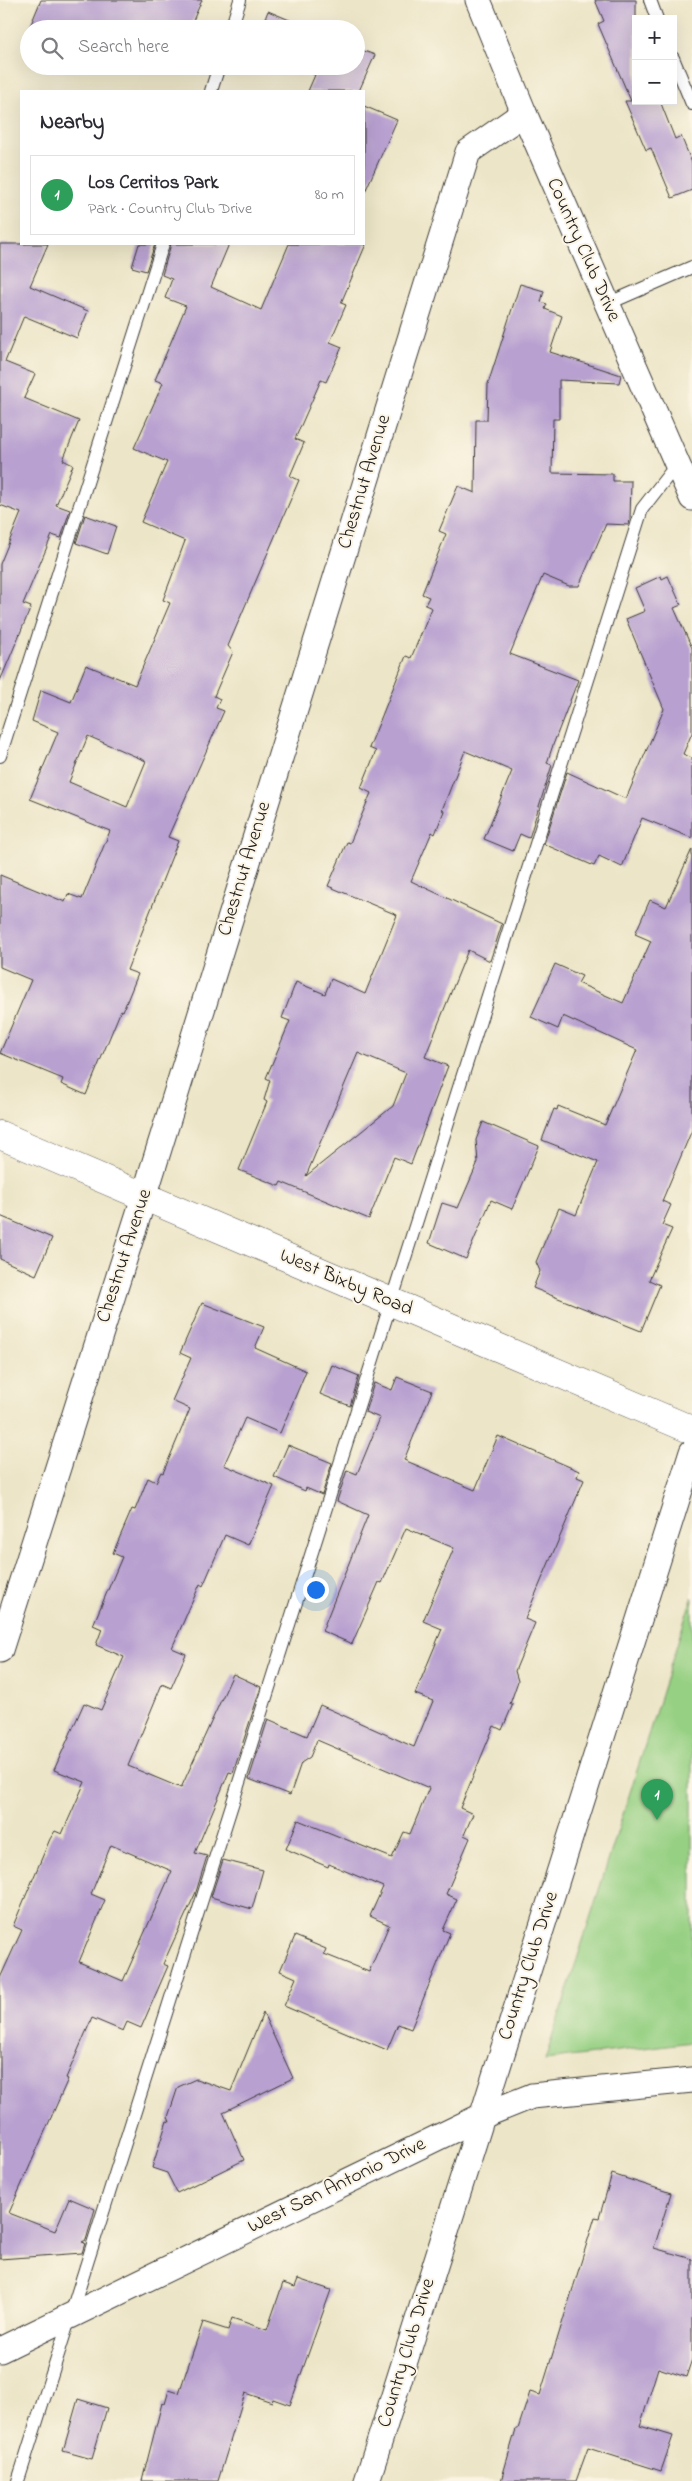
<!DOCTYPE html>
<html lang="en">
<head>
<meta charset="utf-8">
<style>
	:root { --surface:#fff; --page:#f2f2f3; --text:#2b2b33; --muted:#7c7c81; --line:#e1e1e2; --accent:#c8321e }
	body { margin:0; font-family:"Indie Flower",sans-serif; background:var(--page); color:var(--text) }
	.controls { position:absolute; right:15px; top:15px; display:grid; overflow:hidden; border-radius:0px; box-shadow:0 5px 20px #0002 }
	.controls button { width:45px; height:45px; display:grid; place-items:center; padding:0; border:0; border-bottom:1px solid var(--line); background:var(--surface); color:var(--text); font:25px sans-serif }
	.you { position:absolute; left:315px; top:1589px; width:18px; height:18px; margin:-12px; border:4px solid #fff; border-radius:50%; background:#1a73e8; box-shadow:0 0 0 8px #1a73e833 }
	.badge { display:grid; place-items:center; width:32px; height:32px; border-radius:50%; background:var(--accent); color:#fff; font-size:16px; font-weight:700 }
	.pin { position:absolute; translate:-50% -41px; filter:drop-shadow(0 1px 2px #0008) }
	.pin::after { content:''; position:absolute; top:26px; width:18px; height:15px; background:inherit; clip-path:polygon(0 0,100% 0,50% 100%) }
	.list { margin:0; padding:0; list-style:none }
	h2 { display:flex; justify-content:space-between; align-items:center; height:65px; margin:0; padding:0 20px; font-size:21px }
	h2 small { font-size:16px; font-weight:400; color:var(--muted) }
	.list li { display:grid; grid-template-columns:32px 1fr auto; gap:15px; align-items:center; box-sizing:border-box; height:80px; margin:0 10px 10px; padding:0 10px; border:1px solid var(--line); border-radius:0px }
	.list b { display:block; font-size:19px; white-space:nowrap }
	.list p { margin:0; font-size:16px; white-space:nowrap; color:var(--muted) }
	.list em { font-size:16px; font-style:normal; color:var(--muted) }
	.icon { flex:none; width:28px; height:28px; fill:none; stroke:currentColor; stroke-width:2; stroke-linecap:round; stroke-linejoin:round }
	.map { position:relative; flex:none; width:692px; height:2481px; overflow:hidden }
	.search { position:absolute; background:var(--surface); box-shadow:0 5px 20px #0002; left:20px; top:20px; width:345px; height:55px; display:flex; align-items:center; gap:12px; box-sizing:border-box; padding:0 18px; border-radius:28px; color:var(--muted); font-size:19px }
	.panel { position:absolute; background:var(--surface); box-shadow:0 5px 20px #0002; left:20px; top:90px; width:345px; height:155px; border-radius:0px }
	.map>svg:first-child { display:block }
</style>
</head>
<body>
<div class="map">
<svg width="692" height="2481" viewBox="0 0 692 2481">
	<rect width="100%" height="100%" fill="#fcf5e5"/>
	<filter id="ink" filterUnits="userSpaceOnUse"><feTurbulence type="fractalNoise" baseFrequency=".02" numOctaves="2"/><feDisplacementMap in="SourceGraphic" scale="10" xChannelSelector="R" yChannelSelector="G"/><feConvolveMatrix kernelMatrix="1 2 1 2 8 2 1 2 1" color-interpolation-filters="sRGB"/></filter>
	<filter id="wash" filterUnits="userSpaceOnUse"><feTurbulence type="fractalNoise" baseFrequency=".0096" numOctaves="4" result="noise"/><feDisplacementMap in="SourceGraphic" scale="20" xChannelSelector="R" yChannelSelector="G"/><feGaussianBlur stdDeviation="1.12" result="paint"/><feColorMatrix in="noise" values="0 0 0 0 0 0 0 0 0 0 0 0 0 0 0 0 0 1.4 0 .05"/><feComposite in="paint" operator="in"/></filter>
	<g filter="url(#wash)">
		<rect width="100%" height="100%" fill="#ece5c7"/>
		<polygon fill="#96d083" stroke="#597650" points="692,1597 692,2042 545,2060"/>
		<g id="blocks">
			<g fill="#b8a0d0" fill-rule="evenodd">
				<polygon points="41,0 202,0 191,25 200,29 29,29"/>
				<polygon points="595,0 636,0 636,101 660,101 675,139 681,136 692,163 692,190 672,198 651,148 646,150 625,101 631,101 598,24 604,21"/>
				<polygon points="268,11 311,29 261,29"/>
				<polygon points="356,48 375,55 359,91 308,91 315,75 295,66 356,66"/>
				<polygon points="364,106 397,120 364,194"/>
				<polygon points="0,244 48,244 30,286 88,311 77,338 24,316 5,362 35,374 24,398 79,421 63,460 73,465 56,505 70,510 61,538 52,535 23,604 31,607 0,681 0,564 21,513 0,505"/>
				<polygon points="139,244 155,244 146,271 132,267"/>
				<path d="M171 244H229L211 287 261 310 289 244H366L341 303 346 305 330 342 342 347 326 382 321 380 295 439 304 443 290 476 299 480 228 646 233 652 214 696 220 699 216 708 224 711 168 837 178 841 127 970 138 974 123 1011 121 1010 86 1095 61 1084 63 1079 0 1053 31 980 0 967V875L65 902 68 894 82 899 110 831 30 799 58 732 32 721 41 690 71 702 86 665 135 685 170 603 163 600 185 541 141 522 167 462 134 448 163 383 155 380 186 306 165 298 172 279 162 275ZM88 736 146 761 127 807 69 782Z"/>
				<path d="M520 284 544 291 541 302 547 304 545 309 562 316 550 352 621 375 619 383 559 380V419H553L552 473 613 474V481H631L630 519 629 525 606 524 579 586H569L543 575 510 654 578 680 553 745 547 763 552 765 529 838 520 834 513 851 484 839 512 771 465 751 442 810 444 811 435 834 432 832 411 881 502 924 490 961 468 950 425 1057 448 1066 411 1164 394 1157 369 1219 281 1182 279 1186 239 1170 267 1102 264 1100 270 1080 266 1078 290 1021 282 1018 296 982 325 994 331 979 365 994 397 915 328 886 347 842 350 843 371 793 361 788 376 751 369 748 406 656 411 658 432 608 425 605 429 597 422 594 446 534 439 531 458 486 475 493 476 420H487L488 384ZM358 1053 406 1073 393 1106 306 1176Z"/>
				<polygon points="85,515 116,526 107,554 76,543"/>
				<polygon points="661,576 662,579 668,576 681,605 674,608 692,648 692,733 683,754 692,758 692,838 642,818 622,867 599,856 594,866 544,844 567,772 626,799 664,709 626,619 645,611 635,588"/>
				<polygon points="692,849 692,1130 662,1201 671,1205 662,1225 672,1229 649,1280 660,1285 641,1331 533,1288 540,1271 536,1262 559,1208 576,1215 598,1162 542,1140 554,1109 557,1110 558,1106 605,1125 637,1050 563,1016 558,1029 531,1017 555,964 582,976 578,983 623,1003 651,941 635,934 650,900 666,907"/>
				<polygon points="483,1122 539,1146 512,1209 491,1200 466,1259 429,1243 442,1203 458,1208 478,1162 476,1140"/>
				<polygon points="0,1216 52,1238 36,1275 0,1259"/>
				<path d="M202 1303 264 1327 255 1348 306 1371 280 1433 245 1418 224 1465 274 1486 248 1545 225 1535 203 1586 200 1584 172 1648 186 1654 171 1688 162 1684 128 1766 181 1788 233 1674 261 1687 233 1773 229 1772 195 1853 207 1856 196 1892 163 1964 168 1966 141 2028 127 2022 123 2031 92 2018 66 2078 68 2079 9 2213 55 2231 69 2198 95 2209 86 2240 82 2242 85 2243 82 2253 0 2259V1978L22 1930 13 1926 50 1839 55 1831 62 1834 85 1782 54 1770 84 1703 101 1710 124 1657 96 1645 102 1629 93 1625 122 1557 113 1553 132 1509 135 1510 148 1478 156 1482 161 1472 163 1473 190 1409 172 1401 191 1358 180 1353ZM111 1845 172 1871 123 1981 79 1962 105 1900 91 1894Z"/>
				<polygon points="332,1365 359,1376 350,1406 320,1394"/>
				<polygon points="397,1377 432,1391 404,1460 475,1490 498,1436 579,1471 577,1477 584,1480 525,1619 535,1623 515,1671 518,1681 510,1704 513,1704 502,1730 494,1726 460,1808 473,1814 464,1835 470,1838 446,1894 457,1899 443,1930 450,1933 411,2029 398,2024 387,2050 284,2006 296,1978 280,1971 295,1936 326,1949 324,1954 369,1972 389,1925 370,1916 383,1887 329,1864 328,1867 286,1849 298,1820 392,1858 404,1832 410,1834 429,1788 317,1740 310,1757 301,1763 290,1795 249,1779 268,1719 307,1736 320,1705 414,1747 433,1701 415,1694 442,1629 423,1621 454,1548 406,1528 382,1583 379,1582 352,1644 322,1631 368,1515 337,1501 347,1470 357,1474 380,1418 365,1412 374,1383 392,1390"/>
				<polygon points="288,1445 332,1463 322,1495 306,1488 305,1491 274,1477"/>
				<polygon points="223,1860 263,1870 252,1909 211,1897"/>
				<polygon points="263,2013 293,2078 223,2112 244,2160 177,2193 167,2173 152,2168 167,2121 170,2122 168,2117 178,2087 196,2079 231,2091"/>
				<polygon points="612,2174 671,2193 654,2248 692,2259 692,2359 686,2377 658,2368 640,2426 673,2436 661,2471 588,2448 576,2481 501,2481 516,2429 518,2429 530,2392 540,2395 595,2217 599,2218"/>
				<polygon points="298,2279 331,2290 290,2405 273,2399 272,2402 245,2393 218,2481 142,2481 162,2403 165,2404 169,2390 179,2393 203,2322 228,2330 232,2318 267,2330 283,2283 295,2287"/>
				<polygon points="78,2399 107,2408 92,2459 63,2451"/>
			</g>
		</g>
	</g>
	<g filter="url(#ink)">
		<use href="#blocks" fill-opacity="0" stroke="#3b3a36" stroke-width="1"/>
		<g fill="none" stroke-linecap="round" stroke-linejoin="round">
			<defs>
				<g id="lane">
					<polyline points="650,0 657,19"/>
					<polyline points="231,29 240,0"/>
					<polyline points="673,58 692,104"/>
					<polyline points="211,91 219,66"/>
					<polyline points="607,304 692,267"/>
					<polyline points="0,756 163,244"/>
					<polyline points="18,2481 642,509 677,464"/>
				</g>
				<g id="street">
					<polyline points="478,0 524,113 692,498"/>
					<polyline points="0,1650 144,1197 468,152 524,113"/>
					<polyline points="0,2350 482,2116 532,2096 692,2080"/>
					<polyline points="367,2481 692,1452"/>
				</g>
				<polyline id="secondary" points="0,1135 692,1430"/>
			</defs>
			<use href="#lane" stroke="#3b3a36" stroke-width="14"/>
			<use href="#street" stroke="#3b3a36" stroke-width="27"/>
			<use href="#secondary" stroke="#3b3a36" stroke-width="29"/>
			<use href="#lane" stroke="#fff" stroke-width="12"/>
			<use href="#street" stroke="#fff" stroke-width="25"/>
			<use href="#secondary" stroke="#fff" stroke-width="28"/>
		</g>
	</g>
	<g text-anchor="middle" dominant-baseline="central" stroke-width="4" stroke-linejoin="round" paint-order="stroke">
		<g font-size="20" fill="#1c1c1c" stroke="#fcf5e5">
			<text transform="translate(583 250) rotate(66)">Country Club Drive</text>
			<text transform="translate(365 482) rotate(-73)">Chestnut Avenue</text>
			<text transform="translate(245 869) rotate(-73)">Chestnut Avenue</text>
			<text transform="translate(125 1256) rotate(-72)">Chestnut Avenue</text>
			<text transform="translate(346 1283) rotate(23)">West Bixby Road</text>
			<text transform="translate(529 1966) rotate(-72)">Country Club Drive</text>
			<text transform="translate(337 2186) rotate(-26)">West San Antonio Drive</text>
			<text transform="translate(407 2353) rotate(-73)">Country Club Drive</text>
		</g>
	</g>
</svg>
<div class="controls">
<button>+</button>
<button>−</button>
</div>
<div class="you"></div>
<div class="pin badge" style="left:657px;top:1820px;background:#2e9e5b">1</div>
<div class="search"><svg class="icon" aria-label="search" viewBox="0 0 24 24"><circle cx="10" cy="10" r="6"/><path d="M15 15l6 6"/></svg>Search here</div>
<section class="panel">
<h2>Nearby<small></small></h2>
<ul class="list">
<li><span class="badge" style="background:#2e9e5b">1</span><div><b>Los Cerritos Park</b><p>Park · Country Club Drive</p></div><em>80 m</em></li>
</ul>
</section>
</div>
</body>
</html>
